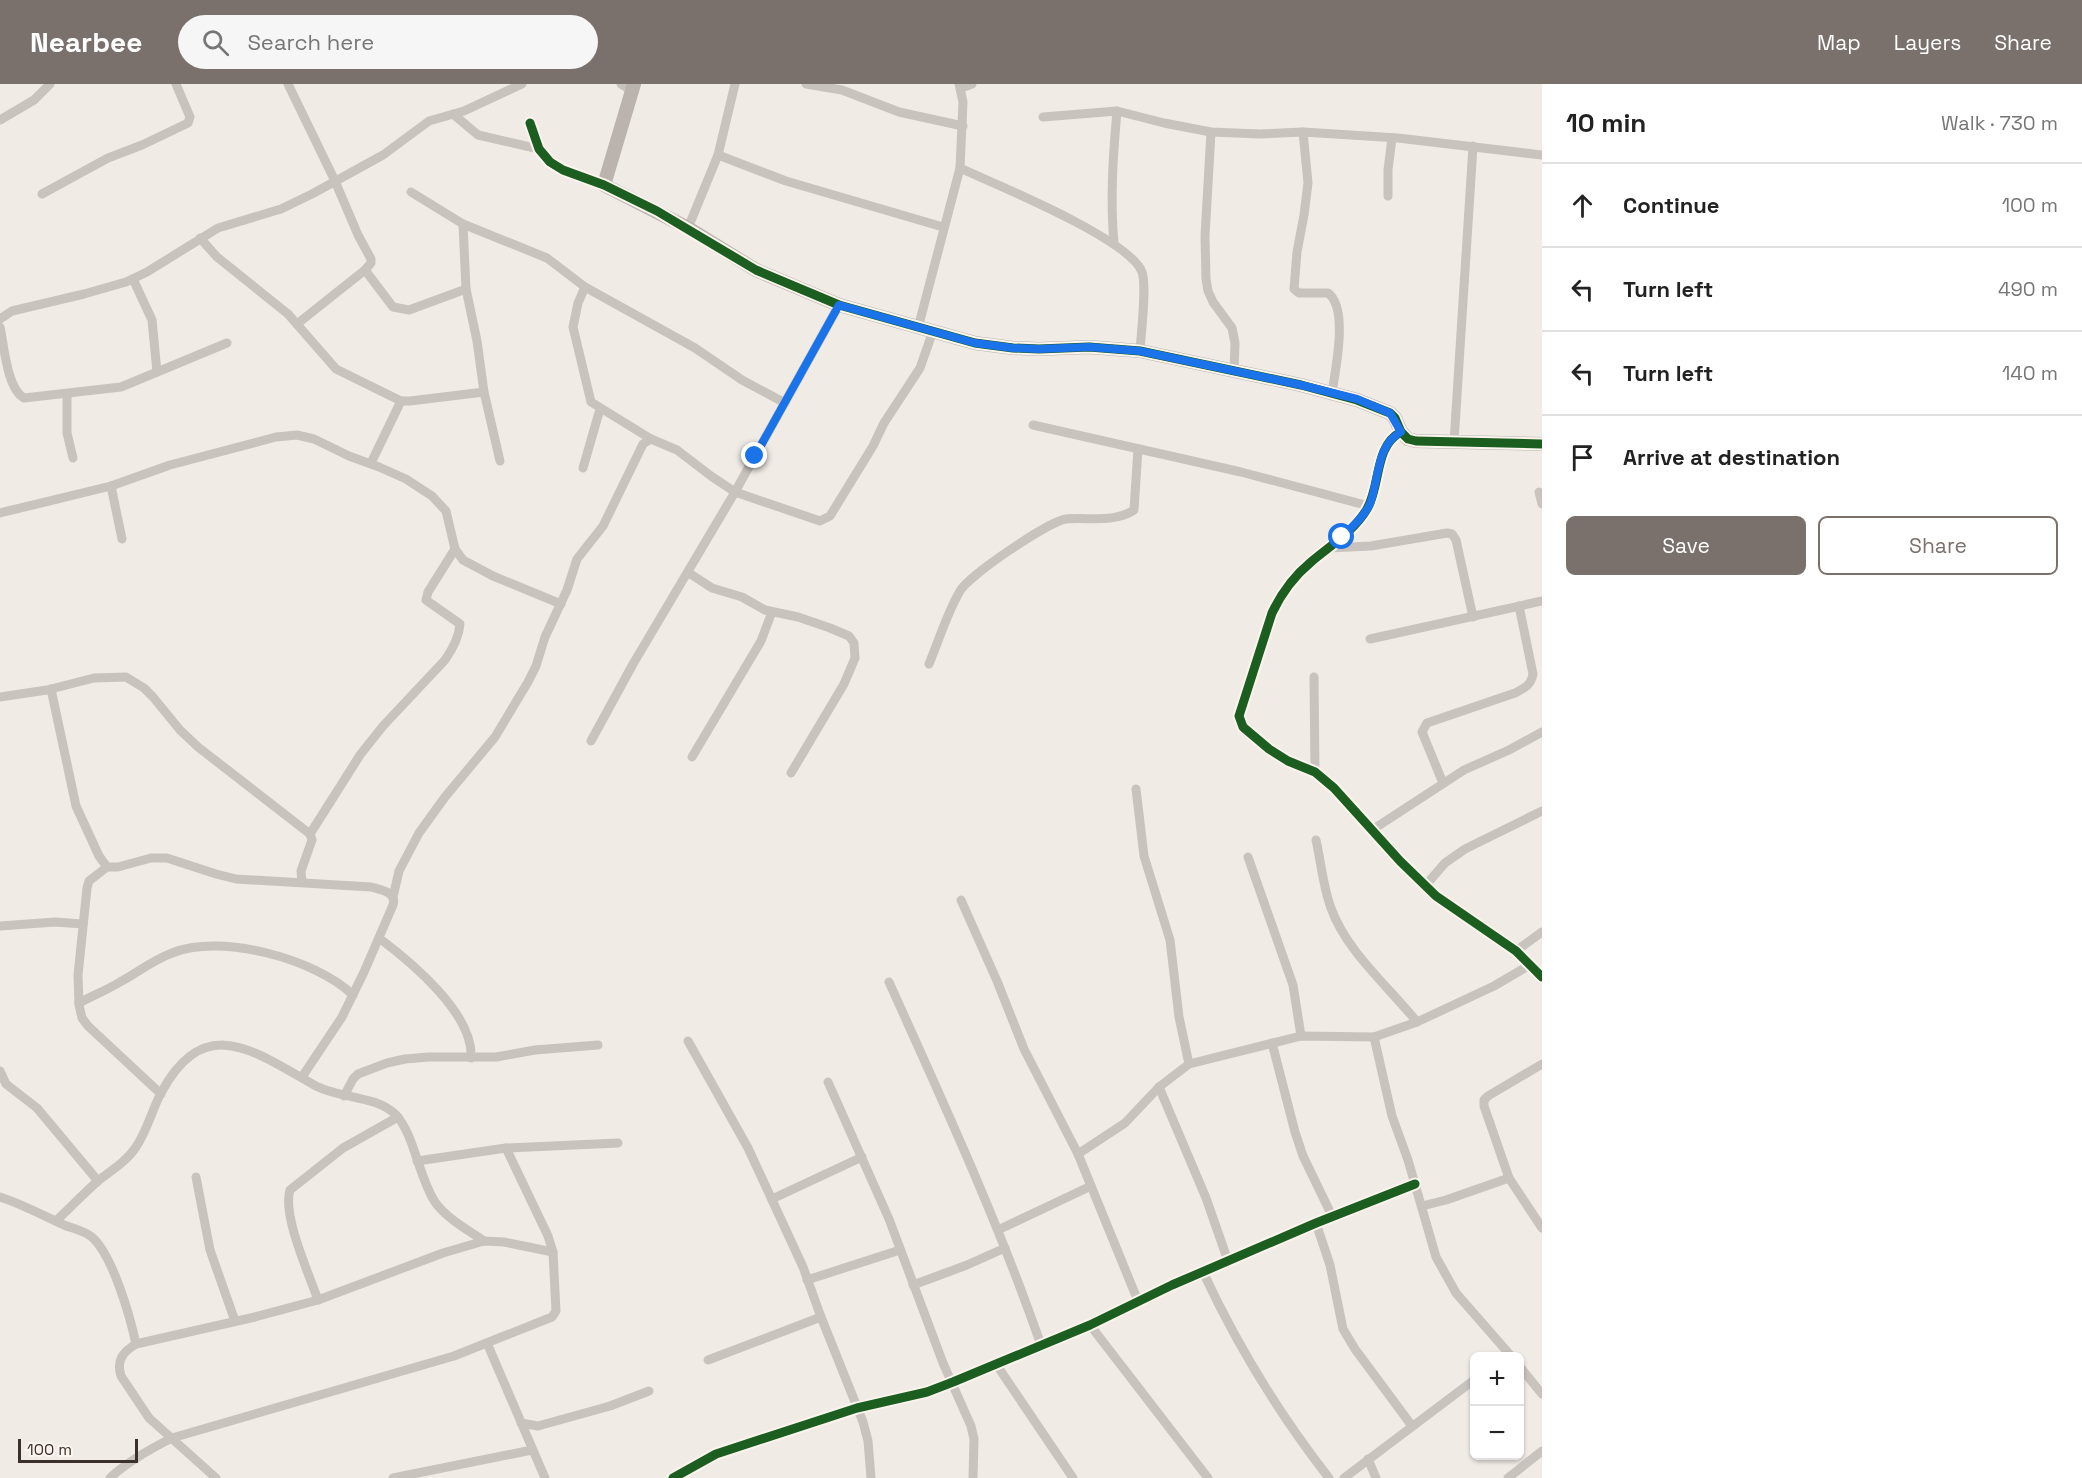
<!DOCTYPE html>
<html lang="en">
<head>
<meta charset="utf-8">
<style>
	:root { --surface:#fff; --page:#f6f6f6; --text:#222; --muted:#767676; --line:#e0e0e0; --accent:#7a716c }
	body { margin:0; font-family:"Space Grotesk",sans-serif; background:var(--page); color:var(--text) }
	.controls { position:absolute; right:18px; bottom:18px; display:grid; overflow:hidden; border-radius:9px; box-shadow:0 2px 4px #0004 }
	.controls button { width:54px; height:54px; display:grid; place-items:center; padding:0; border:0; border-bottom:2px solid var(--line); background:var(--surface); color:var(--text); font:30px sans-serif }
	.scale { position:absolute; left:18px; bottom:15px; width:120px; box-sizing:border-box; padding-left:6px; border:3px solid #3b302b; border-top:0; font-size:16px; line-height:21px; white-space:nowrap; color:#3b302b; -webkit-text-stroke:4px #fbf5ee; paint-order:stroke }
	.stop { position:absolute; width:18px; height:18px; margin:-14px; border:4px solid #1a73e8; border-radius:50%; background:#fff }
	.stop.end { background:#1a73e8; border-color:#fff; box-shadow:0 2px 6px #0008 }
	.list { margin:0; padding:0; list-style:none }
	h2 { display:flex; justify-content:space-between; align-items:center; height:78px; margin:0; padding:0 24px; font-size:26px }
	h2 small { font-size:20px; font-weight:400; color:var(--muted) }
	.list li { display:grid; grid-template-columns:39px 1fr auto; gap:18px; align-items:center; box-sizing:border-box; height:84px; padding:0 24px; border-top:2px solid var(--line) }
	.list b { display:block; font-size:22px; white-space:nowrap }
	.list em { font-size:20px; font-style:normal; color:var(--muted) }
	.actions { display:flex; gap:12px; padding:18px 24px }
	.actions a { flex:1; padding:14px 0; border:2px solid var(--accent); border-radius:9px; text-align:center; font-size:21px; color:var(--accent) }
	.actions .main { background:var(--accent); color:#fff }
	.icon { flex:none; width:33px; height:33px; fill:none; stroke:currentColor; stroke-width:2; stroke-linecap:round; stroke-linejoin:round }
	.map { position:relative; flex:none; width:1542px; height:1394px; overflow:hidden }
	header { display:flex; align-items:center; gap:36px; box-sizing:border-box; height:84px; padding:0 30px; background:var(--accent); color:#fff }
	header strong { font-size:28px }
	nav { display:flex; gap:33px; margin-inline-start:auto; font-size:21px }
	.search { width:420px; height:54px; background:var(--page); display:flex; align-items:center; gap:15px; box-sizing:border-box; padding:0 21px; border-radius:33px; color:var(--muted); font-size:22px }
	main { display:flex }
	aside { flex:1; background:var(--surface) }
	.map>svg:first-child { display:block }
</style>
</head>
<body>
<header>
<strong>Nearbee</strong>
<div class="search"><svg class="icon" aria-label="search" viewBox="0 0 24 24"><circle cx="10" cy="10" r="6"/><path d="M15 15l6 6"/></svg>Search here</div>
<nav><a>Map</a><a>Layers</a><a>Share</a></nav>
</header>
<main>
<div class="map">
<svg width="1542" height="1394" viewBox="0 0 1542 1394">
	<rect width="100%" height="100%" fill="#f0ebe5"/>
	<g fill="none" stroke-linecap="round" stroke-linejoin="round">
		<g stroke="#c9c3be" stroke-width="9">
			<polyline points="288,0 335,97 358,151 371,175 371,179 365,186 297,240"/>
			<polyline points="621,0 632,7"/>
			<polyline points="806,0 842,6 899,28 963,42"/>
			<polyline points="961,4 972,0"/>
			<polyline points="453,30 478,51 539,65"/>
			<polyline points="1043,33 1117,27 1164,39 1211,48 1260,50 1303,48 1398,54 1542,71"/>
			<polyline points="0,36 34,16 50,0"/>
			<path d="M530 39C533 47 535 58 539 65 552 87 581 95 604 101"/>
			<polyline points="1211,48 1205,152 1206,195 1208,207 1213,218 1232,244 1235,259 1234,287"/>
			<path d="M1303 48 1308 99 1304 131 1297 168 1294 205 1299 209H1328C1349 224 1335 287 1332 309"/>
			<polyline points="718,71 786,97 943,143"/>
			<path d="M960 84C995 100 1130 155 1142 188 1147 202 1141 250 1140 267"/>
			<polyline points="411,108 463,140 547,174 585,203 695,264 742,296 785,319"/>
			<polyline points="42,110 108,74 142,61 188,39 190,33 176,0"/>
			<polyline points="1388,112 1388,86 1392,54"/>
			<polyline points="688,144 718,71 735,0"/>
			<polyline points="200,154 217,173 288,230 336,285 401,317 410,317 484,308 477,257 466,205 463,140"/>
			<path d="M1114 160C1110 115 1113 72 1117 27"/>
			<polyline points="365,186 393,223 409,226 466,205"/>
			<polyline points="133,195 152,236 157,288"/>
			<polyline points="585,203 578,219 573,243 591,318 651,355 677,366 711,392 735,408 820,437 830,432 873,362 884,339 920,284 933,247"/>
			<polyline points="0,235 12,227 84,210 126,198 147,188 218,144 281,125 312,110 383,71 429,37 464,27 522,0"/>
			<path d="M0 243C4 261 7 305 24 314L121 303 227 259"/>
			<polyline points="918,244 960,84 963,18 959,0"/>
			<polyline points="484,308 500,377"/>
			<polyline points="67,310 67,349 73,374"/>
			<polyline points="1033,341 1241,388 1369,422"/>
			<path d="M1401 348C1374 362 1381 401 1367 425 1354 447 1330 462 1311 478 1294 492 1281 510 1272 529L1239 632 1243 643 1269 665 1288 677 1315 688 1334 704 1400 777 1436 812 1516 867 1542 893"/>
			<polyline points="1454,358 1473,62"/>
			<polyline points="371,379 401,317"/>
			<polyline points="583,384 600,325"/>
			<polyline points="111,402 122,455"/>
			<polyline points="1539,408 1542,420"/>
			<polyline points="0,429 111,402 170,381 276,353 297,351 314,355 349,372 379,383 406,395 432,412 446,427 455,465 463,476 493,492 561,520"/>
			<polyline points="1329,464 1371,462 1447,449 1452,450 1456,456 1473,533"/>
			<polyline points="689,489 712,504 742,513 765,526 798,533 830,544 849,552 854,559 855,574 844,600 791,689"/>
			<polyline points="1370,555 1542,517"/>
			<path d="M929 580C939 556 947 529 960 507 968 492 1049 437 1066 435 1088 433 1115 439 1134 426L1138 365"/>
			<polyline points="1314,593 1315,688"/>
			<path d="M51 605 76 722 99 772 107 783H118L151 774H167L216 790 236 795 371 803C381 806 397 808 393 821L364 888 342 933 302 993"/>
			<polyline points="0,613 47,606 94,594 126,593 144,604 153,613 180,646 198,663 310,750 312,756 301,787 302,798"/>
			<polyline points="591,657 633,580 735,408 839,221"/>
			<polyline points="692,673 761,557 772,528"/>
			<path d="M1443 699 1422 648 1427 639 1515 609C1525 604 1531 601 1533 590L1519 522"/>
			<polyline points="1136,705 1144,772 1170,856 1179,933 1189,980"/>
			<polyline points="1372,746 1464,686 1509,666 1542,648"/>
			<path d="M310 750 360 671 383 642 445 576C452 566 459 553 460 540L426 516 428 508 455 465"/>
			<path d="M1316 756C1321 778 1323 803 1331 824 1346 867 1389 903 1417 938"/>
			<polyline points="1248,773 1293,901 1301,952"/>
			<polyline points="107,783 89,797 87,804 78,891 79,921 82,934 88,942 161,1010"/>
			<polyline points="1425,802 1445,779 1465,765 1542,727"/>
			<polyline points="393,813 399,787 419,749 445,713 495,653 528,598 536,582 545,553 567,506 577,475 603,442 643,360 651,355"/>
			<polyline points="961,816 997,897 1024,965 1078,1070 1138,1217"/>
			<polyline points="0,842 55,838 83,840"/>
			<path d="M379 854C411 878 474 930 471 974"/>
			<polyline points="1516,867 1542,848"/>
			<path d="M889 898C943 1018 998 1137 1041 1261"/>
			<path d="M79 919C92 912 107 906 120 898 137 889 153 876 172 869 221 849 316 875 353 911"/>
			<polyline points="1374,953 1392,1032 1408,1076 1436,1173 1456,1209 1511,1272"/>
			<polyline points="688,957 748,1064 803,1183 821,1233 863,1338 868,1357 871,1394"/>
			<polyline points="1272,959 1295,1048 1303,1072 1332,1132"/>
			<polyline points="1542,980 1488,1012 1484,1016 1484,1022 1509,1094 1542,1144"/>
			<polyline points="0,987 6,1000 37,1024 98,1097"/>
			<polyline points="828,998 889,1135 943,1279 971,1342 974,1355 973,1394"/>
			<polyline points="1159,1003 1206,1114 1228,1177"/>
			<polyline points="344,1012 353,995 358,990 387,979 405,975 429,973 496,973 535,966 598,961"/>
			<polyline points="1078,1070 1125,1039 1159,1003 1189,980 1301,952 1374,953 1417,938 1494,902 1530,881"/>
			<polyline points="417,1077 506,1064 618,1059"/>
			<polyline points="196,1093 210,1166 235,1237"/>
			<path d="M0 1113C22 1120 42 1131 64 1141 74 1145 84 1146 93 1154 113 1173 130 1232 136 1260"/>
			<polyline points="772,1115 862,1073"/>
			<polyline points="1422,1122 1446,1116 1509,1094"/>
			<path d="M56 1137C71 1123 84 1109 99 1096 112 1086 127 1077 136 1063 147 1047 152 1026 161 1009 205 927 255 968 316 1002 341 1015 376 1011 396 1031 414 1050 419 1094 435 1118 446 1134 468 1146 484 1157"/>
			<polyline points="1316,1139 1330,1181 1343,1245 1355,1265 1412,1342"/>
			<polyline points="998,1146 1091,1102"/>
			<path d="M1203 1188C1237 1261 1279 1330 1329 1394"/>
			<polyline points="807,1196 900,1166"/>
			<polyline points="913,1201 967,1181 1005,1164"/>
			<path d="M318 1216C309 1190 282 1131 290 1106L343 1064 398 1033"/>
			<polyline points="1090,1241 1208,1394"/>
			<polyline points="487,1259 545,1394"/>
			<polyline points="708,1276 821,1233"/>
			<polyline points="996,1280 1073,1394"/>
			<polyline points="1520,1283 1542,1310"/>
			<polyline points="521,1339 538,1342 610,1322 649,1307"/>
			<polyline points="1368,1375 1376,1394"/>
			<path d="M110 1394C128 1377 150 1365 172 1354L454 1272 552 1233 556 1227 553 1168 548 1152 506 1064"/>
			<path d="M216 1394 149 1334 121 1292C116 1276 123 1268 136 1260L255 1233 318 1216 443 1169 484 1157 504 1158 553 1168"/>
			<polyline points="393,1394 532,1366"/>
			<polyline points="673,1394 716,1370 857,1324 927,1308 953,1298 1090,1241 1172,1201 1316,1139 1415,1100"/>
			<polyline points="1344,1394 1474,1296"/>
			<polyline points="1508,1394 1542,1367"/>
		</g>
		<polyline stroke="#bab3ae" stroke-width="14" points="634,0 604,101 688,144 756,186 839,221 975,259 1013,264 1039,265 1089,263 1140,267 1301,301 1357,316 1390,329 1395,334 1401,348 1408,355 1416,357 1542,360"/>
		<defs>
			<g id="cycleway">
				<polyline points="530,39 539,65 550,78 563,86 604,101 657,127 756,186 839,221 975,259 1013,264 1039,265 1089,263 1140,267 1301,301 1357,316 1390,329 1395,334 1401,348 1408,355 1416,357 1542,360"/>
				<path d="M1401 348C1374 362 1381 401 1367 425 1354 447 1330 462 1311 478 1294 492 1281 510 1272 529L1239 632 1243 643 1269 665 1288 677 1315 688 1334 704 1400 777 1436 812 1516 867 1542 893"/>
				<polyline points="673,1394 716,1370 857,1324 927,1308 953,1298 1090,1241 1172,1201 1316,1139 1415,1100"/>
			</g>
		</defs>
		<use href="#cycleway" stroke="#fbf5ee" stroke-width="13"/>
		<use href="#cycleway" stroke="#1b5e20" stroke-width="9"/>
	</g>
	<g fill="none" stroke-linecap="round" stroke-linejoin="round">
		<path stroke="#1a73e8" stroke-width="8" d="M755 372 839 221 975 259 1013 264 1039 265 1089 263 1140 267 1301 301 1357 315 1390 329 1401 348C1376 361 1379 396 1370 420 1364 433 1352 443 1342 453"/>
	</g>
</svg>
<div class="controls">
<button>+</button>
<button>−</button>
</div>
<div class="scale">100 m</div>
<div class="stop" style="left:1342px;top:453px"></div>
<div class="stop end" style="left:755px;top:372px"></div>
</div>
<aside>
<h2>10 min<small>Walk · 730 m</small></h2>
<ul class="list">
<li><svg class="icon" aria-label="ahead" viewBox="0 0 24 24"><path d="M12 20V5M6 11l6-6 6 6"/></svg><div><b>Continue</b></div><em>100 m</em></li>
<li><svg class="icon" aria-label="left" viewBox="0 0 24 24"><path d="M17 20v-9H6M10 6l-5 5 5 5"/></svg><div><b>Turn left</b></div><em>490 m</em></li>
<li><svg class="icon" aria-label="left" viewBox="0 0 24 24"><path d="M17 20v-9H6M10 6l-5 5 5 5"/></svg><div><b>Turn left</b></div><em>140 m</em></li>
<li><svg class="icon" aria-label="arrive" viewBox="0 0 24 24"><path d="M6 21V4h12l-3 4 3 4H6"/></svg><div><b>Arrive at destination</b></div></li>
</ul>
<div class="actions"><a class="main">Save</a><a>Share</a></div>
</aside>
</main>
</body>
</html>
